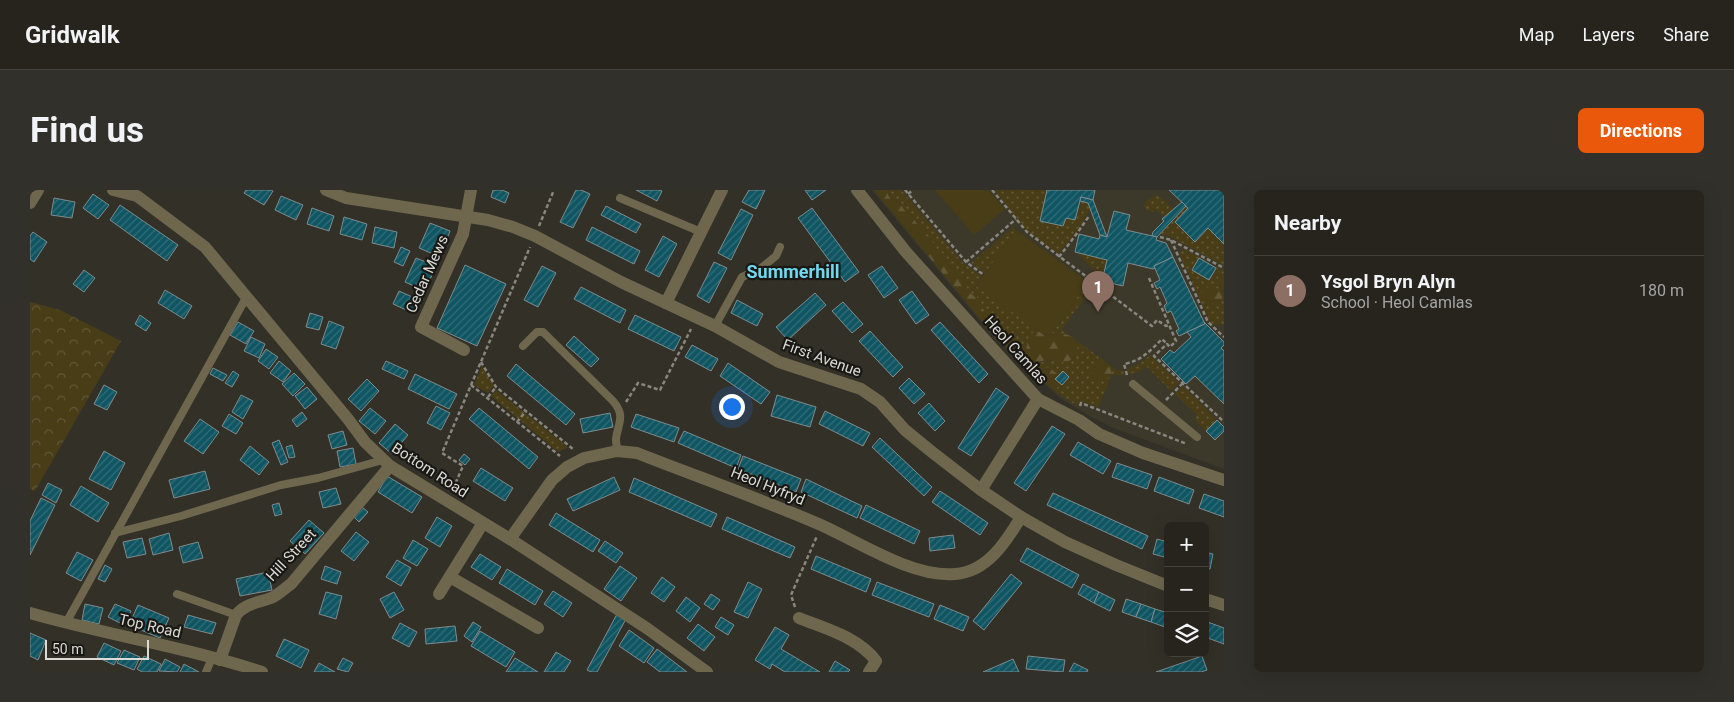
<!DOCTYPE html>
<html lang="en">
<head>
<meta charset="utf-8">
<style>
	:root { --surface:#26241d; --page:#32302a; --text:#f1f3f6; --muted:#a4a4a4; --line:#42413b; --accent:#ea580c }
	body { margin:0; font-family:Roboto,sans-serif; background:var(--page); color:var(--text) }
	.controls { position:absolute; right:15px; bottom:15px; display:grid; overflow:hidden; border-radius:8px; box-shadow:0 5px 20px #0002 }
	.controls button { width:45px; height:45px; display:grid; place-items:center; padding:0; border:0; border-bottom:1px solid var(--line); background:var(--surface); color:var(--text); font:25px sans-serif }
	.scale { position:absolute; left:15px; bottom:12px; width:104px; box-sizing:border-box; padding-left:5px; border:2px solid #dbdad4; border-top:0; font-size:14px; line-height:18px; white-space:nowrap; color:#dbdad4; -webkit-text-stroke:4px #191814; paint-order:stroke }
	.you { position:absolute; left:701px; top:216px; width:18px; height:18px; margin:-12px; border:4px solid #fff; border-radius:50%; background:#1a73e8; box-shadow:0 0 0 8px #1a73e833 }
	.badge { display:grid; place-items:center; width:32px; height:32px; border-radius:50%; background:var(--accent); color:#fff; font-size:16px; font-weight:700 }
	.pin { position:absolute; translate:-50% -41px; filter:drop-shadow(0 1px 2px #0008) }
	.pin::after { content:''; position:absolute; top:26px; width:18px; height:15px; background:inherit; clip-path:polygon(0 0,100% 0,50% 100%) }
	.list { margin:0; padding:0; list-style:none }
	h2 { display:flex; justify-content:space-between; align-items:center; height:65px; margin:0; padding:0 20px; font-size:21px }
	h2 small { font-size:16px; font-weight:400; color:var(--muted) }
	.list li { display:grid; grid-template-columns:32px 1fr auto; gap:15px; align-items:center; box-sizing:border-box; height:70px; padding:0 20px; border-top:1px solid var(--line) }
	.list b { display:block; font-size:19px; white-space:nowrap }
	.list p { margin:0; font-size:16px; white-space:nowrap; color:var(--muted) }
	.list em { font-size:16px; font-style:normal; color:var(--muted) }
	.icon { flex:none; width:28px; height:28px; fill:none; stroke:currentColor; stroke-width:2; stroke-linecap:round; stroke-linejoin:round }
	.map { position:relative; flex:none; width:1194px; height:482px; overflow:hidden; border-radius:8px }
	header { display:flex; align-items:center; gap:30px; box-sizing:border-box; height:70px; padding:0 25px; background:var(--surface); border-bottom:1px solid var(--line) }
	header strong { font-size:24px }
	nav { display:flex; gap:28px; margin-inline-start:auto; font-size:18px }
	.intro { display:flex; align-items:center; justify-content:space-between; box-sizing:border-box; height:120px; padding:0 30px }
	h1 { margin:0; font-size:35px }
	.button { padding:12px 22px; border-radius:8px; background:var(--accent); color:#fff; font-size:18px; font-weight:700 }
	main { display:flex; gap:30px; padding:0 30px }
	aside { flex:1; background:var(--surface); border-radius:8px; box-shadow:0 5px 20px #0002 }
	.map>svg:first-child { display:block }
</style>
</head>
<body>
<header>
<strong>Gridwalk</strong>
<nav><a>Map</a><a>Layers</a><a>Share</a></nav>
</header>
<div class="intro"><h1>Find us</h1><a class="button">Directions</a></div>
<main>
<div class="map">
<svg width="1194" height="482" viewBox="0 0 1194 482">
	<defs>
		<pattern id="grass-dots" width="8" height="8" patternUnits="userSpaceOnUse" patternTransform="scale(1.25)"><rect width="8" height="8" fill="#483d17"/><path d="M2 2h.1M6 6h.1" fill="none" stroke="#625838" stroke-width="1.8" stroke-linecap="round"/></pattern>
		<pattern id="forest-firs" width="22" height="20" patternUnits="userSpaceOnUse" patternTransform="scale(1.25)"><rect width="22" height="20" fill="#483d17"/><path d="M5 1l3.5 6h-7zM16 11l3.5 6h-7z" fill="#625838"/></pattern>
		<pattern id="park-crowns" width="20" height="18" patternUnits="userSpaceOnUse" patternTransform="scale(1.25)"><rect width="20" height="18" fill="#483d17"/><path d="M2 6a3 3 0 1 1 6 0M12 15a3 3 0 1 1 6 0" fill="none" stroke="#625838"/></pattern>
		<pattern id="building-hatch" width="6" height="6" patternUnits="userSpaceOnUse" patternTransform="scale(1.25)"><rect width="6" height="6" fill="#105562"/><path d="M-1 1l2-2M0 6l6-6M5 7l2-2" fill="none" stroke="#326d78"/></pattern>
	</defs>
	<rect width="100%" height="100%" fill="#333027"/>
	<polygon fill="#3d392a" points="842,0 1194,0 1194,279 1081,237 1056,224 1029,207 965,149"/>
	<g fill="url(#grass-dots)">
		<path d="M857 0H871L933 73 952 86 946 96 1010 141 1002 143 997 163C979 148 956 132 949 109L942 106 926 81 924 80 923 82 919 75 916 66 907 59 896 42 890 38 881 25 877 24 860 8Z"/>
		<polygon points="964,0 1017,0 1010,31 1033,36 1036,28 1045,30 1050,11 1058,13 1060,19 1047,41 1028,64 998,42"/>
		<polygon points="1124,6 1130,6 1143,19 1134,27 1125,19 1123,22 1118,21 1114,17 1116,11"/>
		<polygon points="1156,16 1158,18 1145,32 1165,51 1178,38 1194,54 1194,76 1139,46 1130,44"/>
		<polygon points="987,34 984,38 986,40 955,83 941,73"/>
		<polygon points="1154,59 1169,67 1162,80 1179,90 1186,78 1184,76 1194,81 1194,83 1189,85 1189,99 1178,97 1194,103 1194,134 1184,135 1179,130 1149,63"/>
		<polygon points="1047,63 1077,70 1073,89"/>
		<polygon points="1058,92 1062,95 1059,102 1032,139 1038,144 1022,143"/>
		<path d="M1046 150 1088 181 1093 180 1094 185H1082L1077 174 1081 187 1068 217 1050 211 1047 216 1025 201 1030 193 1032 195 1039 187 1033 181 1029 185C1023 179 1015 181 1007 177L1006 172C1021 174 1036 162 1049 154Z"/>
		<polygon points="1120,165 1149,193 1141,201 1116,176 1109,182 1099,184 1097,179 1112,172"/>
		<polygon points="452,176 464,196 458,203 444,195"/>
		<polygon points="1153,196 1187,230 1176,241 1164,229 1167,225 1145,204"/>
		<polygon points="466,200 535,255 537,258 528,262 461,206"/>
	</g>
	<g fill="url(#forest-firs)">
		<path d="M844 0H857C858 8 863 13 871 15L877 24 881 25 890 38 896 42 907 59 916 66 919 75 923 81 924 80C928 83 930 87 935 89 934 99 940 105 949 108 951 115 952 119 957 124 963 131 971 132 973 144L996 162 998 148 1002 143 1010 141 1018 148 1022 143C1038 144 1048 144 1049 163 1042 170 1033 177 1024 169L1006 172 1007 177 1012 180 1018 177 1029 185 1025 189 1030 193 1025 201 966 148Z"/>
		<path d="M1194 83V98L1192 101 1194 103 1190 113C1181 115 1177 113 1171 106L1172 101 1178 97 1189 99 1190 97 1187 91 1189 85Z"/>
		<polygon points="1072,171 1080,177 1082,185 1075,190 1069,191 1063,187 1061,181 1064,174"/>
	</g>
	<polygon fill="url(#park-crowns)" points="0,112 30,120 91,151 5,301 0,299"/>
	<g fill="#483d17">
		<polygon points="905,0 958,0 975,19 944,45"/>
		<polygon points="986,40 1058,92 1018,148 946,96"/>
	</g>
	<g fill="url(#building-hatch)" stroke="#7e8b8e">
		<polygon points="216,0 241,0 243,1 234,15 214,3"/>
		<polygon points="463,0 472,0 479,3 475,13 461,7"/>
		<polygon points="546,0 551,0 560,4 543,38 530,32"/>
		<polygon points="606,0 629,0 632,1 627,11"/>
		<polygon points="719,0 735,0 726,19 712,12"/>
		<polygon points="775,0 796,0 782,10"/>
		<polygon points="1017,0 1065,0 1063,10 1051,7 1045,30 1036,28 1033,36 1010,31"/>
		<polygon points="1139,0 1194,0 1194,54 1178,38 1165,52 1145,32 1158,18"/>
		<polygon points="63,4 79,15 68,29 53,18"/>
		<polygon points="251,6 273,15 266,30 245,20"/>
		<polygon points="1051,7 1063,10 1077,47 1070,45 1058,13 1050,11"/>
		<polygon points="24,8 45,12 42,28 21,25"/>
		<polygon points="1152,12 1156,16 1127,47 1122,46 1123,42 1134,31 1132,29"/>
		<polygon points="90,15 148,55 137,71 80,30"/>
		<polygon points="576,16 611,34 606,43 571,25"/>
		<polygon points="282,18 304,26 299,41 277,34"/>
		<polygon points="782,18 829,82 815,92 768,28"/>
		<polygon points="711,19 723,25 701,70 688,63"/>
		<polygon points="1084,21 1100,25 1096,40 1127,47 1126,50 1136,53 1143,67 1124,76 1125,78 1123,79 1098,73 1093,96 1072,91 1077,70 1045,62 1049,44 1069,49 1070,45 1077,47"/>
		<polygon points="314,27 337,34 332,50 310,44"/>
		<polygon points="400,33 420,41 410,67 389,58"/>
		<polygon points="345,37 367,42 364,58 342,53"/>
		<polygon points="562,37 610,61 604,74 556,50"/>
		<polygon points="3,42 17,52 4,72 0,69 0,46"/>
		<polygon points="633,46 647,54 629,87 615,80"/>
		<polygon points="371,57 380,61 373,76 364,72"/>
		<polygon points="1143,67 1175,134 1149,146 1146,141 1149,139 1141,121 1137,123 1134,116 1137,113 1130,97 1127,99 1124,93 1130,90 1124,76"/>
		<polygon points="386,68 406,76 395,101 375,92"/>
		<polygon points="1169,68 1186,78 1179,90 1162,80"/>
		<polygon points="684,72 697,78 679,113 667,106"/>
		<polygon points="435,75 476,94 447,156 407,138"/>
		<polygon points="512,76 526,83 508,117 494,110"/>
		<polygon points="852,76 868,98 854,108 838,85"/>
		<polygon points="54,80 65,88 54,102 43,94"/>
		<polygon points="551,97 596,120 590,133 544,109"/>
		<polygon points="135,100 162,116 154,129 128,113"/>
		<polygon points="369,101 389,110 383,123 363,114"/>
		<polygon points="882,101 899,125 886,134 869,110"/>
		<polygon points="785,103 796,115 758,150 746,137"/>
		<polygon points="707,110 733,124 727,136 701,123"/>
		<polygon points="813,112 833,134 822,143 802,121"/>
		<polygon points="280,123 293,127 289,140 276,137"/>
		<polygon points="110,125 121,133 116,141 105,134"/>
		<polygon points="605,125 651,147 644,161 598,139"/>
		<polygon points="299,131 314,137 306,159 291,154"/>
		<polygon points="208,132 224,141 216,154 200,145"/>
		<polygon points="910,132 958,184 949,193 901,140"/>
		<polygon points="1174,132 1194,152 1194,155 1191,158 1194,161 1194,214 1165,186 1156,194 1131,169 1140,160 1144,163 1161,147 1157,142 1175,134"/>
		<polygon points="840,141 873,177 863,187 829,151"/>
		<polygon points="544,146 569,169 561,177 536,155"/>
		<polygon points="221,147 235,154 229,168 214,161"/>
		<polygon points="662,155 688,169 681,181 655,167"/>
		<polygon points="236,159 248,167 239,179 228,171"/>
		<polygon points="249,171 261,181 253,192 240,183"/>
		<polygon points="356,171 378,181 374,189 352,179"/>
		<polygon points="698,173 740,202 731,214 690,186"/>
		<polygon points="486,174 545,224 536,235 477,186"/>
		<polygon points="183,178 197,185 193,191 180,184"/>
		<polygon points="203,181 209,185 202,197 195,193"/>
		<polygon points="1033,181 1039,187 1032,195 1025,189"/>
		<polygon points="264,183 275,194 263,206 252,194"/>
		<polygon points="385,184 427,204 419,219 378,199"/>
		<polygon points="879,188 895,204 884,214 869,198"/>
		<polygon points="337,189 349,201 331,221 318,209"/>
		<polygon points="74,195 87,202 77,220 64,214"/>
		<polygon points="277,197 287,209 275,219 265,206"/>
		<polygon points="966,198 979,207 941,266 928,258"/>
		<polygon points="211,205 223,211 213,229 202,222"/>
		<polygon points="747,205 786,217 780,237 741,226"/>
		<polygon points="899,213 915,231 905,241 888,223"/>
		<polygon points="406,216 420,223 411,240 397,233"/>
		<polygon points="340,218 356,231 345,244 329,231"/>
		<polygon points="449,218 508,267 499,279 439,229"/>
		<polygon points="795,221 840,243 833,256 789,234"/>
		<polygon points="272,222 277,229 267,237 262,230"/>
		<polygon points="580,223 583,237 553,243 550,229"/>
		<polygon points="199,224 213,233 206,244 192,236"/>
		<polygon points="606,224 649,238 644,252 601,237"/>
		<polygon points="170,229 189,242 173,264 154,251"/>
		<polygon points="1187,230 1194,237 1194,241 1185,250 1176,241"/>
		<polygon points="365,234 378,245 362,264 349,253"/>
		<polygon points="1022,236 1035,244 996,301 984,293"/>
		<polygon points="313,241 317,255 302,259 298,245"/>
		<polygon points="654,241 711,265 706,278 648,253"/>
		<polygon points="850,248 902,297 894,306 842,257"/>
		<polygon points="249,250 258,272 251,275 242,253"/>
		<polygon points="1048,252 1081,271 1073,284 1040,265"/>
		<polygon points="262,255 265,267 259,268 256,257"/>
		<polygon points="220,256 239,272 229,285 210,270"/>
		<polygon points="323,258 326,274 310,277 307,261"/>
		<polygon points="74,261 95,273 81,300 59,289"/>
		<polygon points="434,264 440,269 435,275 429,270"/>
		<polygon points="713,266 771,289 766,302 708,279"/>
		<polygon points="1087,273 1122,285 1117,299 1082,287"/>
		<polygon points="451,278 483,298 475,311 443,291"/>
		<polygon points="175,281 180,299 144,308 139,290"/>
		<polygon points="357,286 392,307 382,323 348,302"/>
		<polygon points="584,287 590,300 543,321 537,309"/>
		<polygon points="1129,287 1164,300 1159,314 1124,301"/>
		<polygon points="604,288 687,324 681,337 599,302"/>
		<polygon points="776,289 832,316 827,328 771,302"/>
		<polygon points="18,293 32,300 26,313 12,305"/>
		<polygon points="51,296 79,313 68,332 40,315"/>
		<polygon points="306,298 311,314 293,318 289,302"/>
		<polygon points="910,301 958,333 950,345 902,312"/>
		<polygon points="1023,303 1118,346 1112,359 1017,315"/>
		<polygon points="1174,304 1194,311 1194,327 1169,318"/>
		<polygon points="11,308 25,315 0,365 0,331"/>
		<polygon points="249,313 252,324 245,326 242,315"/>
		<polygon points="836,315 890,341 884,354 830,328"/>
		<polygon points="332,317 338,322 329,332 323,326"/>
		<polygon points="526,323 570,350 563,362 519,335"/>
		<polygon points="407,327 422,336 410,357 395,348"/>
		<polygon points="697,327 765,357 760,368 692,339"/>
		<polygon points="279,330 294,343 275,364 260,351"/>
		<polygon points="326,342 339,352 324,371 311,361"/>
		<polygon points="139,343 143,360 123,365 119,349"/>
		<polygon points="923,345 925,358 900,361 899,348"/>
		<polygon points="112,348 116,364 97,368 93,352"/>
		<polygon points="1127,349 1138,352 1138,368 1123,364"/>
		<polygon points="383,350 398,359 387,376 373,368"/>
		<polygon points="575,351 593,363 586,373 568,361"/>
		<polygon points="168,352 173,368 153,373 149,357"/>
		<polygon points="997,358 1049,385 1042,398 990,371"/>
		<polygon points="47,362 63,370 51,391 36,383"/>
		<polygon points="1175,362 1183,364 1180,379 1175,378"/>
		<polygon points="450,364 471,377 462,390 441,377"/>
		<polygon points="786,366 841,389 836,402 781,379"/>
		<polygon points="367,370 381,378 371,396 356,387"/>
		<polygon points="75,375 82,379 75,392 68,389"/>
		<polygon points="295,376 311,382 307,394 291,389"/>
		<polygon points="590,376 607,388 591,411 574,399"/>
		<polygon points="477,379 513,401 505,415 469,393"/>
		<polygon points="238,382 242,400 210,406 206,389"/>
		<polygon points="981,384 992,393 954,440 943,431"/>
		<polygon points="632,387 645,397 634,412 621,403"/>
		<polygon points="718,392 732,399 718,428 704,422"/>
		<polygon points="847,392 904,414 899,427 842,405"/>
		<polygon points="1053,394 1069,402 1064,413 1048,404"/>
		<polygon points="523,401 542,413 533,427 514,414"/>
		<polygon points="296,402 312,406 306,429 289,424"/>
		<polygon points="364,402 374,420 360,428 350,409"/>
		<polygon points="1069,402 1085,410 1080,421 1064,413"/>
		<polygon points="681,404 690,410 683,420 674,414"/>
		<polygon points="656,407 670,418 660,432 646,421"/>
		<polygon points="1096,409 1111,414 1106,427 1092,422"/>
		<polygon points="55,414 73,418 69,434 52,430"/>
		<polygon points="85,414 101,421 94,435 78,427"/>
		<polygon points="1111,414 1125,419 1121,432 1106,427"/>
		<polygon points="108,415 139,428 130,448 99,435"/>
		<polygon points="910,415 939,427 933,441 904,429"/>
		<polygon points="1125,419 1138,423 1135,437 1121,432"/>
		<polygon points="587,424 596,429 567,482 561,482 557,480"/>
		<polygon points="158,425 186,433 182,444 154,437"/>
		<polygon points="691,427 704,435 698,445 685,437"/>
		<polygon points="1175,431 1194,438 1194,454 1175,447"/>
		<polygon points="443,432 451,437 442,452 434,446"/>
		<polygon points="370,433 387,442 379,457 362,448"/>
		<polygon points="668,434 685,447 674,461 657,448"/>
		<polygon points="425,436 427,451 396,454 395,439"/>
		<polygon points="745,437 759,445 751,459 790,482 755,482 742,474 740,479 725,470"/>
		<polygon points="599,440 624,458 614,473 589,456"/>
		<polygon points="450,441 485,462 476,477 441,456"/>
		<polygon points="0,443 16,450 8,470 0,466"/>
		<polygon points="254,449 279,460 271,478 246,466"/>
		<polygon points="74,453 91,461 84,475 67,467"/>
		<polygon points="627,459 657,482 630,482 617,472"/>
		<polygon points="94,460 110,467 104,480 87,473"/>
		<polygon points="526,462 541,471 534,482 514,482"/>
		<polygon points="114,466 131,474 127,482 112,482 107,479"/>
		<polygon points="998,466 1035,470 1033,482 996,479"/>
		<polygon points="1172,466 1177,480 1171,482 1126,482"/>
		<polygon points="313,468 323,473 318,482 307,479"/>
		<polygon points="485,468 508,482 476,482"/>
		<polygon points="135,469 150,477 147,482 129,481"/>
		<polygon points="983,469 989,482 953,482"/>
		<polygon points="805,471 820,480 818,482 799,482"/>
		<polygon points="289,473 305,482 284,482"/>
		<polygon points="1044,473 1058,480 1057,482 1039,482"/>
		<polygon points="154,474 169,482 150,482"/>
	</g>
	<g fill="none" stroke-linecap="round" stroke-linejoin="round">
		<g stroke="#88867f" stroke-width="2.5" stroke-dasharray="4 2.5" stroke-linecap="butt">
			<polyline points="875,0 936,72 954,85"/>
			<polyline points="962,0 997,42 1122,136 1127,130 1136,136 1139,135"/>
			<polyline points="878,4 883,0"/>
			<polyline points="509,36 524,0"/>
			<polyline points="1130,47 1141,50 1194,78"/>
			<polyline points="1141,50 1178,132 1194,147"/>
			<polyline points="1029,67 1048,42 1059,26"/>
			<polyline points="936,72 986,29"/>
			<polyline points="1119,88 1146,151 1140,157 1137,154 1124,166 1194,232"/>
			<polyline points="451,172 466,197 543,259"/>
			<path d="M1097 185 1094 174C1111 171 1120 161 1132 149L1136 153"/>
			<polyline points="441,195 530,266"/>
			<polyline points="458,207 466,197"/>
			<polyline points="1136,210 1153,193"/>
			<polyline points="596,212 608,193 630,200 661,139"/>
			<polyline points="1050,216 1051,213 1157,254"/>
			<polyline points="487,232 496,221"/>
			<polyline points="423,299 433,276 412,263 500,57"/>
			<polyline points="765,417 761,405 787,346"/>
		</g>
		<g stroke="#6e674e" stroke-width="8">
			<polyline points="590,8 671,42"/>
			<polyline points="685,136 712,87 730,79 746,66 750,57"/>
			<path d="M493 156 507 142H513L583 211C596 226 588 233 586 249 586 253 587 257 587 261"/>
			<polyline points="1103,194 1167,247"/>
			<polyline points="85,343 151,326 251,295 288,288 353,270"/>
			<polyline points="147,404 206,425"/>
			<polyline points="36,433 217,106"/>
			<polyline points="176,482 182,468"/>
		</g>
		<g stroke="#6e674e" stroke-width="12">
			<polyline points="83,0 107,6 175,57 318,229 335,252 360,276 480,349 618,439 677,482"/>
			<polyline points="296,0 316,8 458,30 483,37 505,46 591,92 685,136 749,172 831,199 850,212 875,240 902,262 951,300 991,327 1035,352 1086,375 1138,396"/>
			<polyline points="827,0 876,62 1008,209 1049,230 1069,244 1113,263 1194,290"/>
			<polyline points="0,13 8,0"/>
			<polyline points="636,113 692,0"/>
			<polyline points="434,160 391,137 433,44 441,0"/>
			<polyline points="951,300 1008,209"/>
			<path d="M480 349 522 290 537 277 554 268 587 261 607 263C668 287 731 309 791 335 829 352 883 388 925 384 957 382 976 352 991 327"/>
			<polyline points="420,387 508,438"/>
			<polyline points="409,404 453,333"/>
			<polyline points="1175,409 1194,415"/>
			<path d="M769 428C796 439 828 447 846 471L839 482"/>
			<path d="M190 470 206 425C216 413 228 413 241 408 248 405 255 398 261 394L360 276"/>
		</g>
		<path stroke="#6e674e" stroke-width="12" d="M0 423C77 445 156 457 232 482"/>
	</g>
	<g text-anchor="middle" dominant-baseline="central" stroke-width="4.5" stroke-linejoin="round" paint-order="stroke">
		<g font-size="15" fill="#dbdad4" stroke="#191814">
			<text transform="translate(397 84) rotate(-66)">Cedar Mews</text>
			<text transform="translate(986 160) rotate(48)">Heol Camlas</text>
			<text transform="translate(792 168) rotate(20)">First Avenue</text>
			<text transform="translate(400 280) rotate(33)">Bottom Road</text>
			<text transform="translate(738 296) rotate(22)">Heol Hyfryd</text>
			<text transform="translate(261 365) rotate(-47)">Hill Street</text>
			<text transform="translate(120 436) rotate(13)">Top Road</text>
		</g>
		<g font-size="18" font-weight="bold" fill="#72d8ef" stroke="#191814">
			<text x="763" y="81">Summerhill</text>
		</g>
	</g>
</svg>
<div class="controls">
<button>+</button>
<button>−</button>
<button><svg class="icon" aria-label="layers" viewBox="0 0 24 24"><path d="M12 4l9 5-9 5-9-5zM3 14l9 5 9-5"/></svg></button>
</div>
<div class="scale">50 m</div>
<div class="you"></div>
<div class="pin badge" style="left:1068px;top:122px;background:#8d6e63">1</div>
</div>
<aside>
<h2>Nearby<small></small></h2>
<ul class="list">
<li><span class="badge" style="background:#8d6e63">1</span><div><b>Ysgol Bryn Alyn</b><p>School · Heol Camlas</p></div><em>180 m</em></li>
</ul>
</aside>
</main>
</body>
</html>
